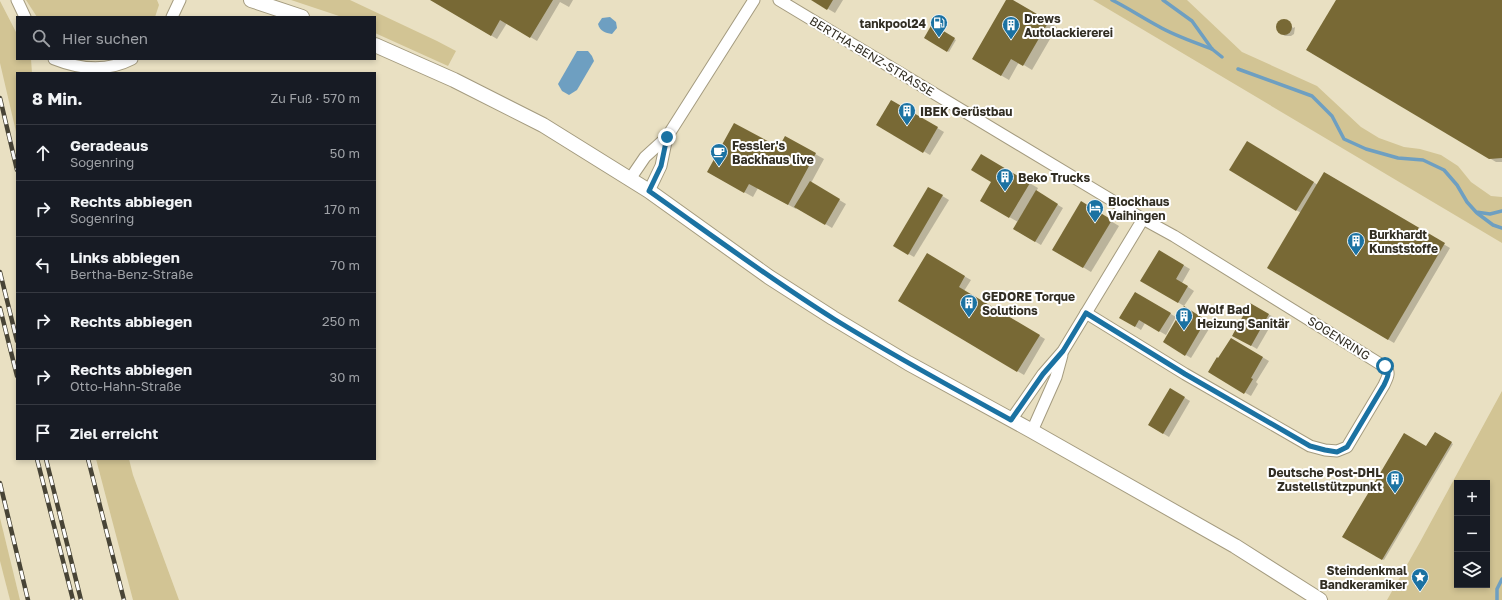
<!DOCTYPE html>
<html lang="de">
<head>
<meta charset="utf-8">
<style>
	:root { --surface:#171b24; --page:#20242c; --text:#f1f3f6; --muted:#9ea1a6; --line:#363941 }
	body { margin:0; font-family:"Golos Text",sans-serif; background:var(--page); color:var(--text) }
	.controls { position:absolute; right:12px; bottom:12px; display:grid; overflow:hidden; border-radius:0px; box-shadow:0 2px 6px #0003 }
	.controls button { width:36px; height:36px; display:grid; place-items:center; padding:0; border:0; border-bottom:1px solid var(--line); background:var(--surface); color:var(--text); font:20px sans-serif }
	.stop { position:absolute; width:12px; height:12px; margin:-9px; border:3px solid #1b72a2; border-radius:50%; background:#fff }
	.stop.end { background:#1b72a2; border-color:#fff; box-shadow:0 1px 4px #0008 }
	.list { margin:0; padding:0; list-style:none }
	h2 { display:flex; justify-content:space-between; align-items:center; height:52px; margin:0; padding:0 16px; font-size:17px }
	h2 small { font-size:13px; font-weight:400; color:var(--muted) }
	.list li { display:grid; grid-template-columns:26px 1fr auto; gap:12px; align-items:center; box-sizing:border-box; height:56px; padding:0 16px; border-top:1px solid var(--line) }
	.list b { display:block; font-size:15px; white-space:nowrap }
	.list p { margin:0; font-size:13px; white-space:nowrap; color:var(--muted) }
	.list em { font-size:13px; font-style:normal; color:var(--muted) }
	.icon { flex:none; width:22px; height:22px; fill:none; stroke:currentColor; stroke-width:2; stroke-linecap:round; stroke-linejoin:round }
	.map { position:relative; flex:none; width:1502px; height:600px; overflow:hidden }
	.search { position:absolute; background:var(--surface); box-shadow:0 2px 6px #0003; left:16px; top:16px; width:360px; height:44px; display:flex; align-items:center; gap:10px; box-sizing:border-box; padding:0 14px; border-radius:0px; color:var(--muted); font-size:15px }
	.panel { position:absolute; background:var(--surface); box-shadow:0 2px 6px #0003; left:16px; top:72px; width:360px; height:388px; border-radius:0px }
	.map>svg:first-child { display:block }
</style>
</head>
<body>
<div class="map">
<svg width="1502" height="600" viewBox="0 0 1502 600">
	<rect width="100%" height="100%" fill="#e9e0c2"/>
	<g fill="#d2c494" fill-rule="evenodd">
		<polygon points="26,0 157,0 159,5 155,17 37,17"/>
		<polygon points="291,0 350,0 437,41 456,51 448,66 375,33 375,17 342,17"/>
		<polygon points="1093,0 1187,0 1242,52 1317,86 1361,127 1379,138 1404,147 1420,149 1441,155 1458,166 1471,182 1491,196 1502,197 1502,243"/>
		<polygon points="0,1 17,34 17,59 31,59 32,73 17,73 17,136 0,63"/>
		<path d="M1502 391V600H1387L1420 542ZM1457 483H1487V585H1457Z"/>
		<polygon points="96,459 129,459 133,475 179,600 133,600"/>
		<polygon points="0,518 20,600 10,600 0,561"/>
	</g>
	<g fill="#6e9fc1">
		<path d="M610 17 616 22 617 28 612 34C605 33 600 31 598 24L602 18Z"/>
		<polygon points="577,51 588,51 592,56 594,61 577,90 569,95 562,91 558,84"/>
	</g>
	<g fill="#0003">
		<polygon points="432,0 573,0 569,7 560,2 537,41 507,23 497,39"/>
		<polygon points="813,0 843,0 835,13"/>
		<polygon points="1008,0 1011,0 1057,27 1032,70 1019,62 1009,80 973,59"/>
		<polygon points="1337,0 1502,0 1502,162 1496,162 1307,50"/>
		<polygon points="1281,21 1288,22 1293,28 1295,27 1294,34 1291,36 1285,36 1280,33 1277,29 1278,23"/>
		<polygon points="932,26 956,40 949,52 925,38"/>
		<polygon points="892,101 944,132 930,155 878,125"/>
		<polygon points="785,137 824,159 811,183 846,204 832,228 797,207 796,209 758,188 753,197 708,172 779,148"/>
		<polygon points="1255,147 1318,185 1325,173 1450,248 1394,343 1268,268 1301,213 1230,169"/>
		<polygon points="981,155 1038,188 1036,192 1063,208 1041,245 1014,229 1018,222 981,201 993,181"/>
		<polygon points="929,188 949,200 914,257 895,246"/>
		<polygon points="1081,203 1119,226 1091,272 1053,249"/>
		<polygon points="1159,251 1190,269 1182,283 1194,291 1184,306 1142,280"/>
		<polygon points="927,255 971,280 964,291 1045,339 1024,375 899,301"/>
		<polygon points="1135,293 1176,317 1166,335 1145,323 1141,330 1120,317"/>
		<polygon points="1251,304 1275,318 1257,349 1233,335"/>
		<polygon points="1185,308 1212,324 1191,358 1164,342"/>
		<polygon points="1231,339 1269,361 1256,382 1258,384 1251,396 1209,372 1219,360"/>
		<polygon points="1170,389 1190,401 1169,437 1149,425"/>
		<polygon points="1435,433 1453,444 1384,560 1375,556 1426,447"/>
	</g>
	<g fill="none" stroke-linecap="round" stroke-linejoin="round">
		<g stroke="#6e9fc1" stroke-width="3.5">
			<path d="M1112 0C1128 8 1143 18 1158 26 1175 36 1194 42 1212 49"/>
			<polyline points="1163,0 1192,21 1212,49 1222,57"/>
			<polyline points="1238,69 1312,96 1332,116 1344,139 1366,149 1398,158 1423,160 1444,170 1457,185 1467,202 1476,212 1490,214 1502,211"/>
			<polyline points="1477,213 1493,225 1502,228"/>
			<polyline points="1497,600 1497,589 1502,579"/>
		</g>
	</g>
	<g fill="#786935">
		<polygon points="430,0 553,0 530,38 500,20 491,36"/>
		<polygon points="811,0 833,0 827,10"/>
		<polygon points="1006,0 1013,0 1049,21 1023,66 1011,59 1001,76 972,59"/>
		<polygon points="1336,0 1502,0 1502,158 1489,159 1306,50"/>
		<circle cx="1284" cy="27" r="8"/>
		<polygon points="932,24 955,38 947,52 924,38"/>
		<polygon points="891,100 938,127 923,153 876,125"/>
		<polygon points="734,123 779,147 785,136 816,153 788,205 749,184 744,193 707,172"/>
		<polygon points="1247,141 1314,182 1296,211 1229,170"/>
		<polygon points="981,154 1030,183 1009,218 980,201 991,182 971,170"/>
		<polygon points="1324,172 1445,243 1388,340 1267,268"/>
		<polygon points="810,181 840,199 825,225 794,207"/>
		<polygon points="928,187 943,195 908,255 893,246"/>
		<polygon points="1036,190 1058,204 1035,242 1013,229"/>
		<polygon points="1081,201 1112,220 1083,268 1052,250"/>
		<polygon points="1159,250 1184,265 1176,279 1188,286 1178,303 1140,281"/>
		<polygon points="927,253 965,276 959,287 1040,335 1017,372 898,301"/>
		<polygon points="1135,292 1171,313 1159,332 1139,320 1135,327 1119,318"/>
		<polygon points="1250,303 1269,314 1251,346 1232,336"/>
		<polygon points="1184,306 1206,320 1185,356 1163,342"/>
		<polygon points="1231,338 1263,357 1251,378 1253,379 1244,394 1208,372 1217,357 1218,358"/>
		<polygon points="1170,388 1185,397 1163,434 1148,425"/>
		<polygon points="1435,432 1452,442 1382,560 1342,537 1404,433 1426,446"/>
	</g>
	<g fill="none" stroke-linecap="round" stroke-linejoin="round">
		<defs>
			<g id="minor">
				<polyline points="17,0 25,17"/>
				<path d="M779 0 1143 219 1174 236 1385 367C1391 373 1387 378 1384 385L1347 447 1337 451 1325 450 1310 446 1185 374 1086 313"/>
				<polyline points="172,17 180,0"/>
				<path d="M54 59C79 69 107 72 132 59"/>
				<polyline points="630,179 645,157 667,137 754,0"/>
				<polyline points="649,191 661,166 667,137"/>
				<polyline points="1011,420 1043,374 1063,351 1143,219"/>
				<polyline points="1032,431 1056,377 1062,355"/>
			</g>
			<g id="tertiary">
				<polyline points="251,0 302,17"/>
				<polyline points="375,45 454,80 543,125 649,191 769,277 833,318 908,363 1032,431 1235,546 1320,600"/>
			</g>
		</defs>
		<use href="#minor" stroke="#a49b7f" stroke-width="13"/>
		<use href="#tertiary" stroke="#a49b7f" stroke-width="16"/>
		<use href="#minor" stroke="#fff" stroke-width="11"/>
		<use href="#tertiary" stroke="#fff" stroke-width="14"/>
		<defs>
			<g id="rail">
				<polyline points="0,98 17,170"/>
				<polyline points="0,272 17,341"/>
				<polyline points="0,308 17,376"/>
				<polyline points="37,459 73,600"/>
				<polyline points="46,459 81,600"/>
				<polyline points="88,459 124,600"/>
				<polyline points="0,483 28,600"/>
			</g>
		</defs>
		<use href="#rail" stroke="#484436" stroke-width="4.5"/>
		<use href="#rail" stroke="#fff" stroke-width="3" stroke-dasharray="9" stroke-linecap="butt"/>
	</g>
	<g fill="none" stroke-linecap="round" stroke-linejoin="round">
		<path stroke="#1b72a2" stroke-width="5" d="M667 137 661 166 649 191C710 234 770 279 834 319 892 355 951 387 1011 420L1043 374 1063 351 1086 313 1185 374 1310 446 1325 450 1337 452 1347 447 1384 385C1387 378 1391 373 1385 366"/>
	</g>
	<defs>
		<symbol id="fuel-pin" viewBox="-11 -11 22 30"><path d="M0 17L-7.5 6A9.5 9.5 0 1 1 7.5 6Z" fill="#1b72a2" stroke="#fff"/><path d="M-5.5-6h7V0h2V4h1.3V-2.5L3-4.5l.8-.8L6-3V5H2.5V1h-1V6h-7ZM-4.2-4.7v3.2H.2V-4.7Z" fill="#fff"/></symbol>
		<symbol id="building-pin" viewBox="-11 -11 22 30"><path d="M0 17L-7.5 6A9.5 9.5 0 1 1 7.5 6Z" fill="#1b72a2" stroke="#fff"/><path d="M-4-6H4V6H1V3H-1V6H-4ZM-2.5-4.3h1.7v1.8h-1.7ZM.8-4.3h1.7v1.8H.8ZM-2.5-1h1.7V.8h-1.7ZM.8-1h1.7V.8H.8Z" fill="#fff"/></symbol>
		<symbol id="cafe-pin" viewBox="-11 -11 22 30"><path d="M0 17L-7.5 6A9.5 9.5 0 1 1 7.5 6Z" fill="#1b72a2" stroke="#fff"/><path d="M-5.5-4.5H6V0H3Q3 3.5 0 3.5H-2.5Q-5.5 3.5-5.5 0ZM3-3.2v2h1.7v-2ZM-6 4.5H4V6H-6Z" fill="#fff"/></symbol>
		<symbol id="hotel-pin" viewBox="-11 -11 22 30"><path d="M0 17L-7.5 6A9.5 9.5 0 1 1 7.5 6Z" fill="#1b72a2" stroke="#fff"/><path d="M-6-4.5h1.5V1H6V5H4.5V3h-9V5H-6ZM-4 0a1.8 1.8 0 1 1 3.6 0ZM.5 0V-2.5h3Q6-2.5 6 0Z" fill="#fff"/></symbol>
		<symbol id="sight-pin" viewBox="-11 -11 22 30"><path d="M0 17L-7.5 6A9.5 9.5 0 1 1 7.5 6Z" fill="#1b72a2" stroke="#fff"/><path d="M0-6L1.8-2.2L6-1.7L2.9 1.2L3.7 5.4L0 3.3L-3.7 5.4L-2.9 1.2L-6-1.7L-1.8-2.2Z" fill="#fff"/></symbol>
	</defs>
	<g fill-rule="evenodd">
		<use href="#fuel-pin" x="929" y="13" width="20" height="27"/>
		<use href="#building-pin" x="1001" y="15" width="20" height="27"/>
		<use href="#building-pin" x="897" y="101" width="20" height="27"/>
		<use href="#cafe-pin" x="709" y="142" width="20" height="27"/>
		<use href="#building-pin" x="995" y="167" width="20" height="27"/>
		<use href="#hotel-pin" x="1085" y="198" width="20" height="27"/>
		<use href="#building-pin" x="1346" y="231" width="20" height="27"/>
		<use href="#building-pin" x="959" y="293" width="20" height="27"/>
		<use href="#building-pin" x="1174" y="306" width="20" height="27"/>
		<use href="#building-pin" x="1385" y="469" width="20" height="27"/>
		<use href="#sight-pin" x="1410" y="567" width="20" height="27"/>
	</g>
	<g text-anchor="middle" dominant-baseline="central" stroke-width="4" stroke-linejoin="round" paint-order="stroke">
		<g font-size="12" font-weight="bold" fill="#322e23" stroke="#fff" text-anchor="start">
			<text x="1024" y="18">Drews<tspan x="1024" dy="14">Autolackiererei</tspan></text>
			<text x="926" y="23" text-anchor="end">tankpool24</text>
			<text x="920" y="111">IBEK Gerüstbau</text>
			<text x="732" y="145">Fessler's<tspan x="732" dy="14">Backhaus live</tspan></text>
			<text x="1018" y="177">Beko Trucks</text>
			<text x="1108" y="201">Blockhaus<tspan x="1108" dy="14">Vaihingen</tspan></text>
			<text x="1369" y="234">Burkhardt<tspan x="1369" dy="14">Kunststoffe</tspan></text>
			<text x="982" y="296">GEDORE Torque<tspan x="982" dy="14">Solutions</tspan></text>
			<text x="1197" y="309">Wolf Bad<tspan x="1197" dy="14">Heizung Sanitär</tspan></text>
			<text x="1382" y="472" text-anchor="end">Deutsche Post-DHL<tspan x="1382" dy="14">Zustellstützpunkt</tspan></text>
			<text x="1407" y="570" text-anchor="end">Steindenkmal<tspan x="1407" dy="14">Bandkeramiker</tspan></text>
		</g>
		<g font-size="12" fill="#322e23" stroke="#fff">
			<text transform="translate(872 56) rotate(31)">BERTHA-BENZ-STRASSE</text>
			<text transform="translate(1339 338) rotate(32)">SOGENRING</text>
		</g>
	</g>
</svg>
<div class="controls">
<button>+</button>
<button>−</button>
<button><svg class="icon" aria-label="layers" viewBox="0 0 24 24"><path d="M12 4l9 5-9 5-9-5zM3 14l9 5 9-5"/></svg></button>
</div>
<div class="stop" style="left:1385px;top:366px"></div>
<div class="stop end" style="left:667px;top:137px"></div>
<div class="search"><svg class="icon" aria-label="search" viewBox="0 0 24 24"><circle cx="10" cy="10" r="6"/><path d="M15 15l6 6"/></svg>Hier suchen</div>
<section class="panel">
<h2>8 Min.<small>Zu Fuß · 570 m</small></h2>
<ul class="list">
<li><svg class="icon" aria-label="ahead" viewBox="0 0 24 24"><path d="M12 20V5M6 11l6-6 6 6"/></svg><div><b>Geradeaus</b><p>Sogenring</p></div><em>50 m</em></li>
<li><svg class="icon" aria-label="right" viewBox="0 0 24 24"><path d="M7 20v-9h11M14 6l5 5-5 5"/></svg><div><b>Rechts abbiegen</b><p>Sogenring</p></div><em>170 m</em></li>
<li><svg class="icon" aria-label="left" viewBox="0 0 24 24"><path d="M17 20v-9H6M10 6l-5 5 5 5"/></svg><div><b>Links abbiegen</b><p>Bertha-Benz-Straße</p></div><em>70 m</em></li>
<li><svg class="icon" aria-label="right" viewBox="0 0 24 24"><path d="M7 20v-9h11M14 6l5 5-5 5"/></svg><div><b>Rechts abbiegen</b></div><em>250 m</em></li>
<li><svg class="icon" aria-label="right" viewBox="0 0 24 24"><path d="M7 20v-9h11M14 6l5 5-5 5"/></svg><div><b>Rechts abbiegen</b><p>Otto-Hahn-Straße</p></div><em>30 m</em></li>
<li><svg class="icon" aria-label="arrive" viewBox="0 0 24 24"><path d="M6 21V4h12l-3 4 3 4H6"/></svg><div><b>Ziel erreicht</b></div></li>
</ul>
</section>
</div>
</body>
</html>
